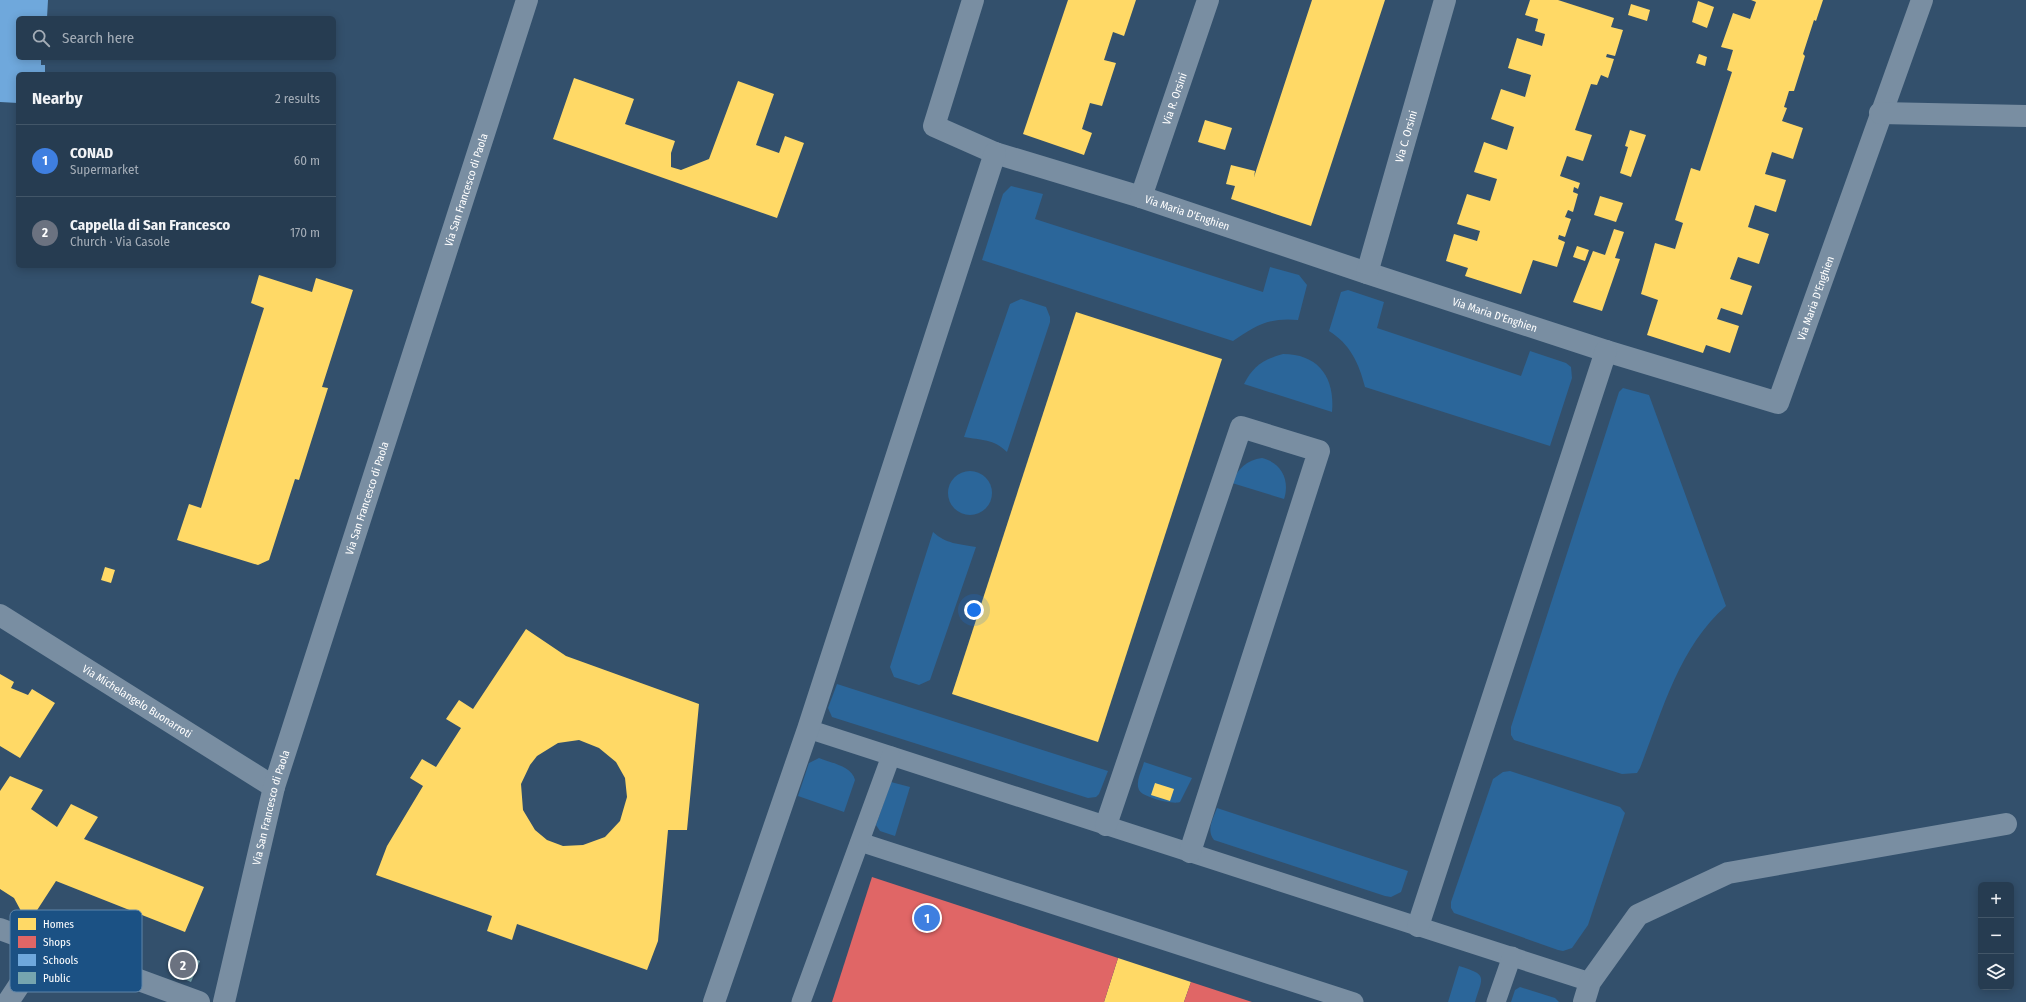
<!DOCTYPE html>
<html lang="en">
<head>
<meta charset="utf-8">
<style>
	:root { --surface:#263c51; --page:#32475b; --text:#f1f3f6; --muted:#a4adb7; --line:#425668; --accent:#e69b98 }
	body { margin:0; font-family:"Fira Sans Condensed",sans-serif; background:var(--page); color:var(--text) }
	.controls { position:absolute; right:12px; bottom:12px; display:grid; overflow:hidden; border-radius:6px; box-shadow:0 2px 10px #0003 }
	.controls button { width:36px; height:36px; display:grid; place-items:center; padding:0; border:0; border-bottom:1px solid var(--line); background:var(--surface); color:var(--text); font:20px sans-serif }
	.you { position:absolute; left:974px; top:610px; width:14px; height:14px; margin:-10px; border:3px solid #fff; border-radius:50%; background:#1a73e8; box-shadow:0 0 0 6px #1a73e833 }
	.badge { display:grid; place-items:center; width:26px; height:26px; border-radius:50%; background:var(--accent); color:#fff; font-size:13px; font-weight:700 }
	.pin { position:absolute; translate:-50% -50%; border:2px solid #fff; box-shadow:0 1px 4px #0006 }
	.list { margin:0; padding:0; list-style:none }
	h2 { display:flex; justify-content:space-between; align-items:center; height:52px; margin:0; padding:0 16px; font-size:17px }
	h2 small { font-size:13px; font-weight:400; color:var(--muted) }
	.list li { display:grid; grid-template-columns:26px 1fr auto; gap:12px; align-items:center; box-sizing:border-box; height:72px; padding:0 16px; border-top:1px solid var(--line) }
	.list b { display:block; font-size:15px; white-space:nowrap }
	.list p { margin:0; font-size:13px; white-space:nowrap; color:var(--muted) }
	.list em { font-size:13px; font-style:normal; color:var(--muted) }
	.icon { flex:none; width:22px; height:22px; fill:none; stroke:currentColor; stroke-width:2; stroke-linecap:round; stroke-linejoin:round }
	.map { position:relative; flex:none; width:2026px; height:1002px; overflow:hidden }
	.search { position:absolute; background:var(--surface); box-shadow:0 2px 10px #0003; left:16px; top:16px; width:320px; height:44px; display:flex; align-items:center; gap:10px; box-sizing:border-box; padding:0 14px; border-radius:6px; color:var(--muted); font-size:15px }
	.panel { position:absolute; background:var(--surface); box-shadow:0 2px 10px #0003; left:16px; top:72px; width:320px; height:196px; border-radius:6px }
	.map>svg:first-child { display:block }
</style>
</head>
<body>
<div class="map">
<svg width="2026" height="1002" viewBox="0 0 2026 1002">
	<rect width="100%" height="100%" fill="#33506c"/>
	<g fill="#2b669a">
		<path d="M1011 186 1043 194 1035 219 1263 292 1270 267 1299 275 1307 285 1298 320C1270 317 1255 326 1233 341L982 260 1003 194Z"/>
		<path d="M1348 290 1384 302 1377 328 1521 376 1530 351 1566 363 1571 367 1572 378 1550 446 1365 387C1359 363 1350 344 1329 331L1341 292Z"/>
		<path d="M1021 299 1046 307 1050 317V322L1007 452C994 439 981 440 964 437L1010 304Z"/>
		<path d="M1283 354C1319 354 1335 378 1332 412L1244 384C1253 366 1264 359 1283 354Z"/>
		<path d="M1623 388 1649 395 1726 606C1679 647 1662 712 1640 768L1637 773 1622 774 1514 740 1511 735V727L1619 392Z"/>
		<path d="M1262 458C1282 463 1290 481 1284 499L1232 483C1237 469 1247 460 1262 458Z"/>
		<circle cx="970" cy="493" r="22"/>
		<path d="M933 532C946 544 959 544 976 547L930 680 919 685 894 677 890 667Z"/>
		<polygon points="837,684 1108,771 1099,794 1096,797 1088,798 832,717 828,708"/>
		<path d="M819 758C831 763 852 766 855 780L844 812 798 796 809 763Z"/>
		<path d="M1144 762 1192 778 1180 802C1173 805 1142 797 1139 790 1135 782 1142 770 1144 762Z"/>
		<polygon points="1510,771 1620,807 1625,813 1588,925 1572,948 1563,951 1558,950 1454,913 1451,908 1451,902 1493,779 1503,772"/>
		<polygon points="891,782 910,787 895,836 880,831 876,825"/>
		<path d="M1217 808 1408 871 1401 892 1391 897 1385 896 1214 840C1206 830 1213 819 1217 808Z"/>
		<path d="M1459 966C1488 975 1483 976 1475 1002H1448Z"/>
		<polygon points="1520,987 1555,998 1559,1002 1511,1002 1515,990"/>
	</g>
	<g fill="#ffd966" fill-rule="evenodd">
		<polygon points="1068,0 1136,0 1124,36 1113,32 1104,60 1116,63 1102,106 1090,103 1082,129 1092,133 1084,155 1023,134"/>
		<polygon points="1312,0 1385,0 1311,226 1231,199 1235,186 1226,184 1231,165 1255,171 1254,177"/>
		<polygon points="1530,0 1558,0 1614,18 1611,27 1623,30 1615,56 1607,54 1606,57 1614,59 1608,78 1601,75 1597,85 1591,84 1575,130 1592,135 1583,161 1567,156 1560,176 1580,183 1578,189 1574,187 1573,192 1578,194 1573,212 1568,210 1565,217 1571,219 1565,237 1559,235 1558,239 1565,242 1557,267 1533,260 1521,294 1465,276 1468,268 1446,261 1454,234 1477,241 1480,231 1457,224 1467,194 1490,201 1497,179 1474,172 1484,142 1507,150 1514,127 1491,119 1501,89 1525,97 1531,75 1508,68 1517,38 1542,46 1545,34 1535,31 1538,19 1525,15"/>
		<polygon points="1751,0 1823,0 1816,21 1814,20 1803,54 1805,56 1794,91 1789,91 1784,107 1787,108 1782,121 1803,128 1793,159 1772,152 1765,174 1786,180 1776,212 1755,205 1748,227 1769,234 1759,264 1738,257 1730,279 1752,286 1742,315 1721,308 1717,319 1739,326 1730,353 1706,345 1703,353 1647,335 1658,300 1641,294 1655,243 1675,249 1683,223 1675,220 1691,168 1700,171 1732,72 1727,70 1733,50 1721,47 1733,13 1750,19 1756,2"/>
		<polygon points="1698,1 1714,7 1707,28 1692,22"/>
		<polygon points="1631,4 1650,10 1647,21 1628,15"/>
		<polygon points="1699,54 1707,57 1705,66 1696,63"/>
		<polygon points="574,78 634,99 625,124 675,141 671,153 671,167 681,170 709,159 738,81 774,94 756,145 779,153 785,136 804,143 777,218 553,139"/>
		<polygon points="1205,120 1232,128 1225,150 1198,142"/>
		<polygon points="1630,130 1646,135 1631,177 1620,173 1628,147 1625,146"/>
		<polygon points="1600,196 1623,203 1616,222 1594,215"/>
		<polygon points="1614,229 1624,232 1615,258 1620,259 1602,311 1573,302 1593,251 1605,255"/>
		<polygon points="1577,246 1589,250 1585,261 1573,257"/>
		<polygon points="259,275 312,292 316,278 353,290 322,387 328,388 299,480 295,479 269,560 258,565 177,540 189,504 201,508 264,308 251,303"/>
		<polygon points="1076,312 1222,359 1098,742 952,694"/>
		<polygon points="105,567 115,570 111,583 101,580"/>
		<path d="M526 629 566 656 699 704 687 830H668L658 941 647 970 517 924 512 940 487 931 492 916 376 875 387 846 423 786 410 778 422 759 436 767 461 728 446 719 459 700 473 709ZM579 740 599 748 616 762 625 778 627 797 620 821 605 837 583 845 563 846 547 840 535 830 523 810 521 784 530 765 537 756 558 743Z"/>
		<polygon points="0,674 14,682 11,688 28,695 32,689 55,703 20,758 0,746"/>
		<polygon points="10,776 43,790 31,809 57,827 71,804 98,817 84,839 204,887 185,932 56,881 32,918 21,911 14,898 0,889 0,791"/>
		<polygon points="1155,783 1174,789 1170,801 1151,795"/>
		<polygon points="1118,958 1191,982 1184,1002 1104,1002"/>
	</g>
	<g fill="#e06666">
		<polygon points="872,877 1118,958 1104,1002 832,1002"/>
		<polygon points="1191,982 1252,1002 1184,1002"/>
	</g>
	<polygon fill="#6fa8dc" points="0,0 48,0 47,18 18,18 18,58 41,58 41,65 45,65 45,74 18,74 18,103 0,102"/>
	<polygon fill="#76a5af" points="182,953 200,961 191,982 173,974"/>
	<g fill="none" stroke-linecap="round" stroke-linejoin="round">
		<g stroke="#798ea2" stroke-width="19">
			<polyline points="808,729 1590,982"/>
			<polyline points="860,842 1354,1002"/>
			<polyline points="801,1002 891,756"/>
			<polyline points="1496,1002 1512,956"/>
		</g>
		<g stroke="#798ea2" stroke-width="22">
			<path id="s1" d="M973 0 934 126 995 153 1141 197 1367 273 1606 351 1778 403 1922 0"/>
			<polyline points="1880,113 2026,116"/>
			<path id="s2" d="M1141 197 1208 0"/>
			<path id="s3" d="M1367 273 1445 0"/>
			<path id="s4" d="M0 615 274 787"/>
			<polyline points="1106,825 1241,427 1319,451 1190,852"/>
			<polyline points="1418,926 1606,351"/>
			<polyline points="0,929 199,1002"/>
			<polyline points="8,1002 45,946"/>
			<path id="s5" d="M224 1002 274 787 527 0"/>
			<polyline points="714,1002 808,729 995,153"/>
			<polyline points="1584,1002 1590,982 1638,915 1728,873 2006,824"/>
		</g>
	</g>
	<g text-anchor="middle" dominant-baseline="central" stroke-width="4" stroke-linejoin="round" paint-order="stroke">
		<g font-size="11" fill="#fff" stroke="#1b5184">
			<text stroke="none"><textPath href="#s2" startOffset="104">Via R. Orsini</textPath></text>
			<text stroke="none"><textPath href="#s3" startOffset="142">Via C. Orsini</textPath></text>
			<text stroke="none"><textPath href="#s5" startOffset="848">Via San Francesco di Paola</textPath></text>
			<text stroke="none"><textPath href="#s1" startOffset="400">Via Maria D'Enghien</textPath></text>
			<text stroke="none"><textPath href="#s1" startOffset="1132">Via Maria D'Enghien</textPath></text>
			<text stroke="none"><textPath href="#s1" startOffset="724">Via Maria D'Enghien</textPath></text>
			<text stroke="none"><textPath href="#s5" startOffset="524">Via San Francesco di Paola</textPath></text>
			<text stroke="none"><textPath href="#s4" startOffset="162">Via Michelangelo Buonarroti</textPath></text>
			<text stroke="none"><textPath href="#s5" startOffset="200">Via San Francesco di Paola</textPath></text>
		</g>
	</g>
	<rect x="10" y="910" width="132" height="82" rx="6" fill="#1b5184" stroke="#5f85a9" stroke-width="1"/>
	<rect x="18" y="918" width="18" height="12" fill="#ffd966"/>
	<rect x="18" y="936" width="18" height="12" fill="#e06666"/>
	<rect x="18" y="954" width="18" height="12" fill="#6fa8dc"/>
	<rect x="18" y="972" width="18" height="12" fill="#76a5af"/>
	<g font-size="11" fill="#fff">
		<text x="43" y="928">Homes</text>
		<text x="43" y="946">Shops</text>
		<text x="43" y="964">Schools</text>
		<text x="43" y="982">Public</text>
	</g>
</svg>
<div class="controls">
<button>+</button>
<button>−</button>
<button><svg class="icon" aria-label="layers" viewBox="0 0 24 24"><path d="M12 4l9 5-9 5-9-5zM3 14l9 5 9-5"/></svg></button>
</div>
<div class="you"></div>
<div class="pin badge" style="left:927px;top:918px;background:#3f7fe0">1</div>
<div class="pin badge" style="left:183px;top:965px;background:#6b7280">2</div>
<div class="search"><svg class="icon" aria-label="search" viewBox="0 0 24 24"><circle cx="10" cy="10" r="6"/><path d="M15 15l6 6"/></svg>Search here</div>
<section class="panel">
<h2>Nearby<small>2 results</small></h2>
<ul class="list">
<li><span class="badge" style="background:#3f7fe0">1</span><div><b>CONAD</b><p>Supermarket</p></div><em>60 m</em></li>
<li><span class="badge" style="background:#6b7280">2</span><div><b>Cappella di San Francesco</b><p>Church · Via Casole</p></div><em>170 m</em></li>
</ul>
</section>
</div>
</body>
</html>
